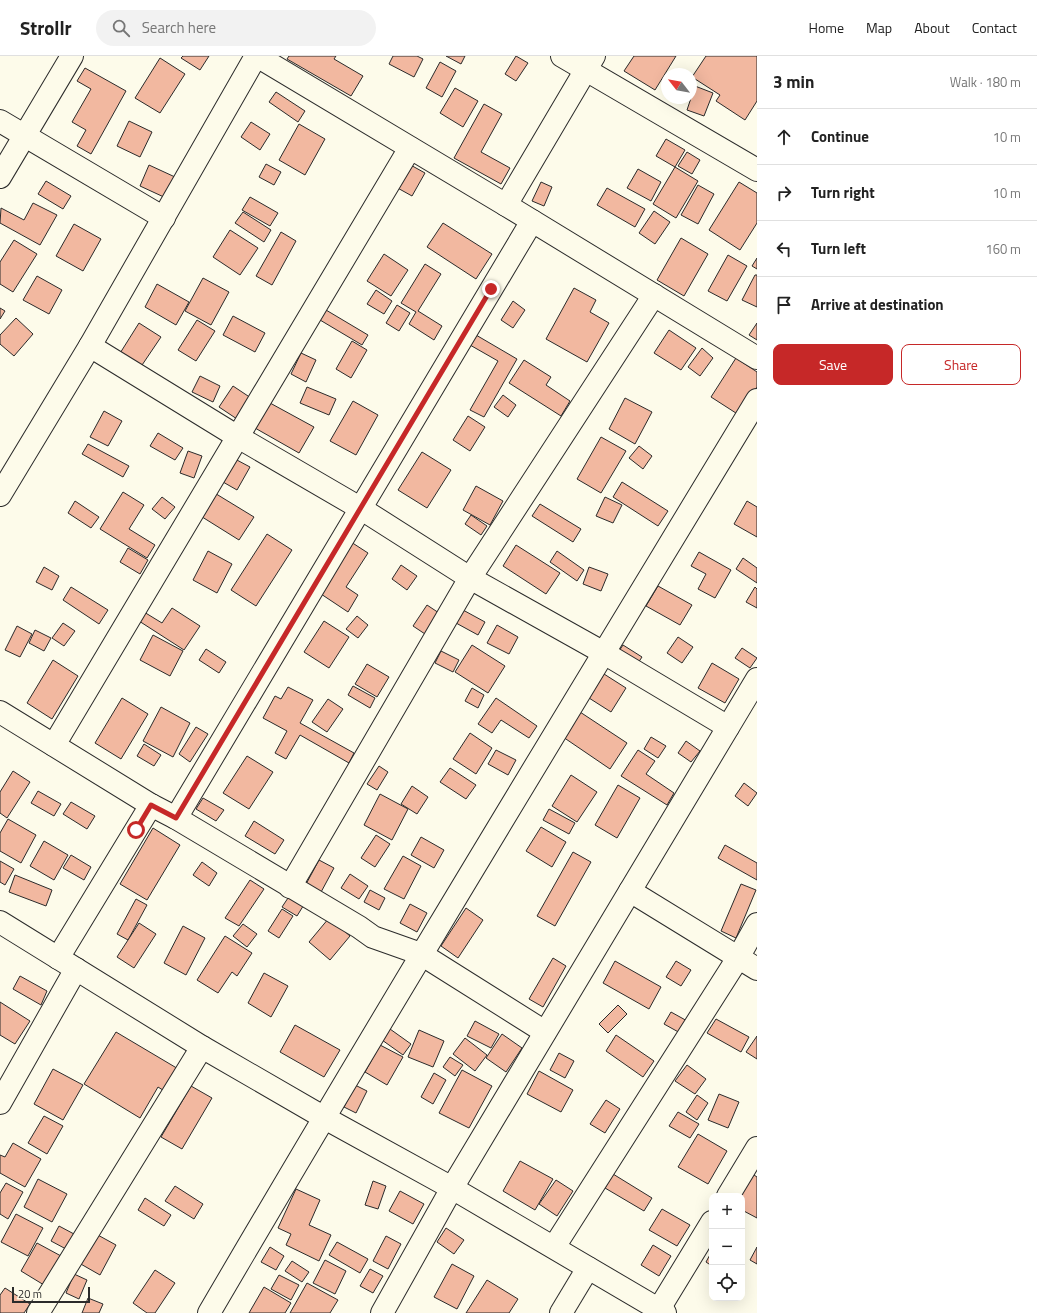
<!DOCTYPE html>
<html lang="en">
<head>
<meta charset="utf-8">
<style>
	:root { --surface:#fff; --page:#f2f2f2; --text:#222; --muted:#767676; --line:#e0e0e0; --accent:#c62828 }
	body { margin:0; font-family:"Titillium Web",sans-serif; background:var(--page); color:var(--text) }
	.controls { position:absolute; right:12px; bottom:12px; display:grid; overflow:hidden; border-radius:8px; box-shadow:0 4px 16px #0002 }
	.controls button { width:36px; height:36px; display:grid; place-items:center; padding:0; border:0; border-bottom:1px solid var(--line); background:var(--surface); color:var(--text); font:20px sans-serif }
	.compass { position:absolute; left:661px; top:12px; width:36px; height:36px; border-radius:50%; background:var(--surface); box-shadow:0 4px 16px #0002; rotate:301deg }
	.scale { position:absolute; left:12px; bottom:10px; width:78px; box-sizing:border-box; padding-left:4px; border:2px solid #2b2b2b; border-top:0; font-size:11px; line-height:14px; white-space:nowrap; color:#2b2b2b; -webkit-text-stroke:3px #fdfbea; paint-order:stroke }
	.stop { position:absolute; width:12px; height:12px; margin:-9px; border:3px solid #c62828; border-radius:50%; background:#fff }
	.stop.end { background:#c62828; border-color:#fff; box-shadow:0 1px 4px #0008 }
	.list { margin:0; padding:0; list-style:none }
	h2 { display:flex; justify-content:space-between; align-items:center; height:52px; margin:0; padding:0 16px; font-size:17px }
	h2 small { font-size:13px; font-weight:400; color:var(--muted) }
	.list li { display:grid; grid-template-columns:26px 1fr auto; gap:12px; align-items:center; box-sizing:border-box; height:56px; padding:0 16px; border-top:1px solid var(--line) }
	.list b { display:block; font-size:15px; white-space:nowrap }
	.list em { font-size:13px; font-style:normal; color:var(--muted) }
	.actions { display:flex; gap:8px; padding:12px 16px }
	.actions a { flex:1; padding:9px 0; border:1px solid var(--accent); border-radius:8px; text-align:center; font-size:14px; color:var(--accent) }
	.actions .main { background:var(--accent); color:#fff }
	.icon { flex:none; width:22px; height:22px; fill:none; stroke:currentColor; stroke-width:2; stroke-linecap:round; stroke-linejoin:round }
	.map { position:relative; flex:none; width:757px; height:1257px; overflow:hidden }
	header { display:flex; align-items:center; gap:24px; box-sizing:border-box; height:56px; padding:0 20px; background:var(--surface); border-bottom:1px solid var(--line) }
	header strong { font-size:19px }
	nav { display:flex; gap:22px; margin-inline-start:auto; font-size:14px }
	.search { width:280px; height:36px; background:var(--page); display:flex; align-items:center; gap:10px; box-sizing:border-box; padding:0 14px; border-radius:22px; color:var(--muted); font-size:15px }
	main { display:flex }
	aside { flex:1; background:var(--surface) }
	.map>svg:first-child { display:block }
</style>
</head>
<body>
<header>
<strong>Strollr</strong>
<div class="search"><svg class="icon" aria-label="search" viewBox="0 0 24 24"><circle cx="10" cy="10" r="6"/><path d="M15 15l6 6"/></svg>Search here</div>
<nav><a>Home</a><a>Map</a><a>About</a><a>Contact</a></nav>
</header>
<main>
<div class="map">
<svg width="757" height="1257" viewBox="0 0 757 1257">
	<rect width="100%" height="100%" fill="#fdfbea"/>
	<g fill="#f2b8a0" stroke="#2b2b2b">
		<polygon points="183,0 209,0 200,14 181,2"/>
		<polygon points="289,0 336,0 334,3 363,20 351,40 287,3"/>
		<polygon points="393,0 417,0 423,3 414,21 389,8"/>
		<polygon points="446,0 465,0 461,8"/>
		<polygon points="516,0 528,7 516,25 505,18"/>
		<polygon points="634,0 676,0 655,34 624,15"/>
		<polygon points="706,0 757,0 757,45 745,64 716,45 720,39 692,21"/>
		<polygon points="160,2 185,18 160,57 135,42"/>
		<polygon points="440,6 456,15 442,41 426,32"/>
		<polygon points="85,12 126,35 91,98 77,90 86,74 72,66 91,33 77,25"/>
		<polygon points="695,30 713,37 704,60 687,54"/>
		<polygon points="455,32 478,45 463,71 440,57"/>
		<polygon points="276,36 305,55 298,66 269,46"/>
		<polygon points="484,48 502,58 481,96 510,112 501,128 454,102"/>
		<polygon points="129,65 152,76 140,101 117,90"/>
		<polygon points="251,66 270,78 260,94 241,81"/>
		<polygon points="299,68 325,83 305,119 279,104"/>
		<polygon points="666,83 685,94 675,111 656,100"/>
		<polygon points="687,96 700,104 692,118 678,110"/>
		<polygon points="407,107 425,117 412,140 394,130"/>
		<polygon points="266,108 281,116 274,129 259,121"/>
		<polygon points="149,109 175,121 166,142 140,130"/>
		<polygon points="675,111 698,125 676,162 653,148"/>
		<polygon points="638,113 661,126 651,145 627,132"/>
		<polygon points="46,125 71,140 63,153 38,138"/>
		<polygon points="541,126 552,131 544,150 532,145"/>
		<polygon points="739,126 757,137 757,167 740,194 709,174"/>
		<polygon points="698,129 714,138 698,168 681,159"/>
		<polygon points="607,132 645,153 635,171 597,149"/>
		<polygon points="250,141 278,157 270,170 242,154"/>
		<polygon points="33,147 57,159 40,189 0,167 1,152 24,164"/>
		<polygon points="654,155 670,166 655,188 639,177"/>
		<polygon points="243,156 271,174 264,186 235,167"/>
		<polygon points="443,167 492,198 476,223 427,191"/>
		<polygon points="74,168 101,183 83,215 56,200"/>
		<polygon points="230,174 258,192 240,219 213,201"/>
		<polygon points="281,176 296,185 272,229 256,220"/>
		<polygon points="681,182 708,198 684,240 657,224"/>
		<polygon points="14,184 37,198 13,236 0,228 0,206"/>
		<polygon points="384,198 408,214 391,240 367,225"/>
		<polygon points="728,199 747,210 727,245 708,235"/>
		<polygon points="757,202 757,213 752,210"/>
		<polygon points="425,208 441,218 418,255 442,270 434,284 409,268 416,256 401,247"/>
		<polygon points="755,219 757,219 757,251 742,244"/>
		<polygon points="37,220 62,234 49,258 23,244"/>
		<polygon points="203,222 229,236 211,269 185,255"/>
		<polygon points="157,228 189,246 176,269 145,251"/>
		<polygon points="574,232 596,244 590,256 609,267 587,306 546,283"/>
		<polygon points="376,234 392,245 384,258 367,248"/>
		<polygon points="513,245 525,254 513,272 501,264"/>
		<polygon points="397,249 410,257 399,275 386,267"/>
		<polygon points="0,252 5,255 0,263"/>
		<polygon points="326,254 368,279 362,289 320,264"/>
		<polygon points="233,260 265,277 255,296 223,279"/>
		<polygon points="16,262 33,278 14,300 0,288 0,279"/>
		<polygon points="197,264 215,275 196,305 178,294"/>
		<polygon points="139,267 161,281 138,315 117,302"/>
		<polygon points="757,267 757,284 749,279"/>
		<polygon points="669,274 696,292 681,314 654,297"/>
		<polygon points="476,279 517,303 484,361 470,354 498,305 470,289"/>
		<polygon points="352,285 367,294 351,322 336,313"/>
		<polygon points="702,292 713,302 700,320 688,311"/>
		<polygon points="301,297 316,304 306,326 291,318"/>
		<polygon points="736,302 757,316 757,331 739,359 711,341"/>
		<polygon points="524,304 551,321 546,329 570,345 561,360 509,327"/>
		<polygon points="200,320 220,330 213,346 192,336"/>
		<polygon points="233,330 251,342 237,363 219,351"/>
		<polygon points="307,331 336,343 329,359 300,347"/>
		<polygon points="503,339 516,349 508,361 494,351"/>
		<polygon points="625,342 652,356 635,388 609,373"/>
		<polygon points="353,345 378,359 356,399 330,385"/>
		<polygon points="270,347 314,371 299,397 255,372"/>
		<polygon points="104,355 122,365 108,390 90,381"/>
		<polygon points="468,360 485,371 470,395 453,384"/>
		<polygon points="158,377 183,392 175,404 150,390"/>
		<polygon points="601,381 626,395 601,437 577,423"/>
		<polygon points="88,388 129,410 123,421 82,398"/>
		<polygon points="639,390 652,400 643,413 629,402"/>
		<polygon points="188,395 202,400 194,422 180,417"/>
		<polygon points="422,396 451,414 427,452 398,434"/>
		<polygon points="235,403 250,411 237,434 223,426"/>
		<polygon points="622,426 668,455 658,470 613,441"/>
		<polygon points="476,430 503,445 490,469 463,454"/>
		<polygon points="123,436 144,449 129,473 155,489 147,502 100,473"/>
		<polygon points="213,436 254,461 239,484 199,459"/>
		<polygon points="162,441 175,451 165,463 152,453"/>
		<polygon points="605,441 622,449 613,467 596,460"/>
		<polygon points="75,445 99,461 91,472 68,457"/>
		<polygon points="747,445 757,451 757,481 734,468"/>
		<polygon points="540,448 581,473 573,486 532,460"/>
		<polygon points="471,459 487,470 481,479 465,468"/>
		<polygon points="267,478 292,494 256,550 231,534"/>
		<polygon points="351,486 368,497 346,531 358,539 348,556 318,536"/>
		<polygon points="516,489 560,517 546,538 503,510"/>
		<polygon points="128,492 148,504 140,518 120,506"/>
		<polygon points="208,495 232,508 217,537 193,524"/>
		<polygon points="557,495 584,514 577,525 550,506"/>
		<polygon points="699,496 731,514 715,542 698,533 706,518 691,510"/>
		<polygon points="743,502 757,512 757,527 736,513"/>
		<polygon points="401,509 417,520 407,534 392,523"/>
		<polygon points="44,511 59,520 52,534 36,526"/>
		<polygon points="589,511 608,518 601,535 583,528"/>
		<polygon points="658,530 692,549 680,569 646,550"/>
		<polygon points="71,531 108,554 99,568 63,544"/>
		<polygon points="755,531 757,533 757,552 746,546"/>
		<polygon points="427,549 439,557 425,578 413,570"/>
		<polygon points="172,552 200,570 184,594 139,565 144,556 162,567"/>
		<polygon points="463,554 485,566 478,579 456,567"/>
		<polygon points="357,560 368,569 358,582 346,573"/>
		<polygon points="324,565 349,581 329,612 304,596"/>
		<polygon points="63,567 75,575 64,590 52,582"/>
		<polygon points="497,569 518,581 509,598 487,587"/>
		<polygon points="17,570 32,578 20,601 5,594"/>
		<polygon points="35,574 51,582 44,595 29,587"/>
		<polygon points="153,579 183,595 170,620 140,604"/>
		<polygon points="678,581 693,591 682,607 667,597"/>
		<polygon points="472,589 505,610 488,637 455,616"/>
		<polygon points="623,589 642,601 634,613 615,601"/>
		<polygon points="742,592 757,602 750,612 735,602"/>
		<polygon points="206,593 226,606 219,617 199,604"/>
		<polygon points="441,595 459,604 453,616 435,607"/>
		<polygon points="53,604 78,620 52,663 27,647"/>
		<polygon points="712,607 739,623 725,647 698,632"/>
		<polygon points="367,608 389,621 377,641 355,628"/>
		<polygon points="604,618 626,632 611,656 589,642"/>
		<polygon points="353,630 375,642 370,652 348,639"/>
		<polygon points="288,631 313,644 300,667 354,697 349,707 300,679 286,703 275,697 287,675 263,662 275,640 281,643"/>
		<polygon points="472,632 484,639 478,652 465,645"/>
		<polygon points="122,642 148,658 121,703 95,687"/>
		<polygon points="496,642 537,670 529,682 501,664 492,677 478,668"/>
		<polygon points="328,643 343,653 327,676 312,666"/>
		<polygon points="161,651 190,667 173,701 143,685"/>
		<polygon points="580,656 627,687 610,713 563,681"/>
		<polygon points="196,671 208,678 190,706 179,698"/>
		<polygon points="470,677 492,692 476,718 453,703"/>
		<polygon points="651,681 666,690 658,702 644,693"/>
		<polygon points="686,685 700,695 691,706 678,697"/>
		<polygon points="144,688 161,699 154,710 137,700"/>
		<polygon points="496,694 516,704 508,719 488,708"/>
		<polygon points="638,694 655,705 646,718 674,737 667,749 621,720"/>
		<polygon points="247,700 273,716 249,753 223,737"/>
		<polygon points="379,710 388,716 377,734 367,728"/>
		<polygon points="450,712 476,729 466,743 440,726"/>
		<polygon points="13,715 30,726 7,762 0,757 0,736"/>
		<polygon points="571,719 597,736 577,766 552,750"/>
		<polygon points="744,727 757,737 748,750 735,740"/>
		<polygon points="618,729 640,742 617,782 595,769"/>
		<polygon points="412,730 428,741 417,758 401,748"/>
		<polygon points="38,735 61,748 54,760 31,747"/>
		<polygon points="380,738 408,753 392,784 364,769"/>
		<polygon points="203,742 224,754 216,765 196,753"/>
		<polygon points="71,746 95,760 87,773 63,758"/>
		<polygon points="549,753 575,767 569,778 543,764"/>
		<polygon points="8,763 36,779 21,807 0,795 0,777"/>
		<polygon points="254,765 284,784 275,798 245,780"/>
		<polygon points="541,771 566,786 552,811 526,795"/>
		<polygon points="153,772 180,789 147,844 120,828"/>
		<polygon points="376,779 390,788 375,811 361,802"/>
		<polygon points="421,781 444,794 434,812 411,799"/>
		<polygon points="44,785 68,799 54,824 30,810"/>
		<polygon points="725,789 757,807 757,824 718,802"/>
		<polygon points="573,796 591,806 555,870 537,860"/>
		<polygon points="71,799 91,811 84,824 63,812"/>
		<polygon points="403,800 421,810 404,843 384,833"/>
		<polygon points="319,804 334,812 320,838 305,830"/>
		<polygon points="0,805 14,813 5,829 0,826"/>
		<polygon points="202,806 217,817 209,830 193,819"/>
		<polygon points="350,818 368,830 359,843 341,832"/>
		<polygon points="15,819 52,834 46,850 9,836"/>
		<polygon points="250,824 264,833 239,870 225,862"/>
		<polygon points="741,828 756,834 736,882 721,875"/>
		<polygon points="370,834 385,842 379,854 364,846"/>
		<polygon points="290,839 305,847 297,860 282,851"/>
		<polygon points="136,843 147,849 128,884 117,878"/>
		<polygon points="410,848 427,857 417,876 400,867"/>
		<polygon points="466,852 483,864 458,902 441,890"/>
		<polygon points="282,853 293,860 279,882 268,875"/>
		<polygon points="329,862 350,880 330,904 309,886"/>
		<polygon points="139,867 156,878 134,912 117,901"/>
		<polygon points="243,868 257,878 247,891 233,880"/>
		<polygon points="183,870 205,882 186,919 164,907"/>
		<polygon points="225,880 252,897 237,920 232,916 218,937 197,924"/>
		<polygon points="553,902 566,910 543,951 529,943"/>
		<polygon points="615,905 661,931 649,953 603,927"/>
		<polygon points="676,905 691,914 681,930 666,921"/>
		<polygon points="264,917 288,930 271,961 248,947"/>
		<polygon points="20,920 47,935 41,949 13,933"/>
		<polygon points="0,946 30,965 15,988 0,979"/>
		<polygon points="618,949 627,958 608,977 599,968"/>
		<polygon points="671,956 689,966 682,978 664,968"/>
		<polygon points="716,963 749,981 741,996 707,977"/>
		<polygon points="475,965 499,978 491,992 467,980"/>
		<polygon points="295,969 340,994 324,1021 280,996"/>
		<polygon points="390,973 411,988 403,999 382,984"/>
		<polygon points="419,974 444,985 433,1011 408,1001"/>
		<polygon points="116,976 180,1014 166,1036 158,1031 140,1062 84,1028"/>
		<polygon points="502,978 522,992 506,1016 486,1002"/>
		<polygon points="616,979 654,1005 643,1021 606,995"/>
		<polygon points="757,980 757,1003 746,996"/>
		<polygon points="465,982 487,999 475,1015 453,998"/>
		<polygon points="380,989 403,1001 387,1029 365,1016"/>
		<polygon points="559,997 574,1005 565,1022 550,1014"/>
		<polygon points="450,1001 463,1009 455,1020 443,1011"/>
		<polygon points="687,1009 706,1023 695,1038 675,1025"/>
		<polygon points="53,1013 83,1029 63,1064 34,1048"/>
		<polygon points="462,1014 492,1030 469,1072 439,1057"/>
		<polygon points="539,1015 573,1034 561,1056 527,1038"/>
		<polygon points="434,1017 446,1024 433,1048 421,1041"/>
		<polygon points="355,1029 367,1035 356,1057 344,1051"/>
		<polygon points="191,1030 212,1042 182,1093 161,1081"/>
		<polygon points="719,1038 739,1046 728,1072 708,1064"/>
		<polygon points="697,1039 708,1047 697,1064 686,1056"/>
		<polygon points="606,1044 620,1053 605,1077 590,1068"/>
		<polygon points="678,1056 699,1068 690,1082 669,1070"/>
		<polygon points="44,1060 63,1070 47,1098 28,1087"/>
		<polygon points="698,1078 727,1095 708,1128 678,1111"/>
		<polygon points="13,1087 41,1103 25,1131 0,1117 0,1099 5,1101"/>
		<polygon points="520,1105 553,1123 535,1154 503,1135"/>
		<polygon points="751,1117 757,1121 757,1162 742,1154 742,1140 738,1140"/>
		<polygon points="613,1118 652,1142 644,1155 605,1132"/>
		<polygon points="38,1123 67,1138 52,1166 24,1151"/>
		<polygon points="556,1124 573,1135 557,1160 539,1148"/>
		<polygon points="373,1125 386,1130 378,1153 365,1149"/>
		<polygon points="6,1127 23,1136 8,1163 0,1158 0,1137"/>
		<polygon points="175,1130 203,1148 194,1163 165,1145"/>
		<polygon points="296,1133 320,1144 309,1169 331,1179 319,1205 286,1189 291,1178 278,1172"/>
		<polygon points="400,1135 424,1148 413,1168 389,1155"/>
		<polygon points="145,1142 171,1159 164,1170 138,1154"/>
		<polygon points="662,1153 690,1169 677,1190 649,1174"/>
		<polygon points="16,1158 43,1172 28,1200 1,1186"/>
		<polygon points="59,1170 74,1178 66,1193 51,1185"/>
		<polygon points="446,1172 464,1184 454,1198 437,1186"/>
		<polygon points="96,1178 116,1189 100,1219 79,1207"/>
		<polygon points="386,1180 401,1188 388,1213 373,1205"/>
		<polygon points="337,1186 368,1203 360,1217 329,1199"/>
		<polygon points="37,1187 61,1200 44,1229 21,1215"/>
		<polygon points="653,1189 671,1200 659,1220 641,1209"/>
		<polygon points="270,1191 284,1200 276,1214 261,1206"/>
		<polygon points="757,1191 757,1208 750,1204"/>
		<polygon points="712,1195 712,1210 706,1206"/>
		<polygon points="325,1204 346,1215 335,1238 313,1227"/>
		<polygon points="292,1205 309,1216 302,1226 285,1215"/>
		<polygon points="452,1208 474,1220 457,1253 434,1241"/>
		<polygon points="370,1213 383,1220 373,1237 360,1230"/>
		<polygon points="155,1214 175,1227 155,1257 147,1257 133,1247"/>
		<polygon points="74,1218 87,1224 79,1243 66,1237"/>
		<polygon points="279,1219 299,1229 291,1244 271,1233"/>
		<polygon points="487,1224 518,1243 509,1257 466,1257"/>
		<polygon points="307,1227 338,1244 330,1257 290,1257"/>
		<polygon points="264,1231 291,1247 285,1257 249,1257"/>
		<polygon points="5,1232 30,1248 24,1257 0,1257 0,1239"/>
		<polygon points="88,1242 103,1248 99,1257 82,1257"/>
	</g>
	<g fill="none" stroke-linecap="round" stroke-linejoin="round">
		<defs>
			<g id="street">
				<polyline points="257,0 506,149 757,302"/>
				<polyline points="562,0 757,114"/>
				<polyline points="0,65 164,162"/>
				<polyline points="0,121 72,0"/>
				<polyline points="506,149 594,0"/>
				<polyline points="90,290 238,381 360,452 470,522 604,597 728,671"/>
				<polyline points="0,439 90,290 256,0"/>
				<polyline points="0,656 151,749 176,762 359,871 373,881 421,898 545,976"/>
				<polyline points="54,689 410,92"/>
				<polyline points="176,762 532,165"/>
				<polyline points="290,831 470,522 654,239"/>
				<polyline points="630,835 757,913"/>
				<polyline points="0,866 202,991 323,1061 452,1132 665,1257"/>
				<polyline points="58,902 151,749"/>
				<polyline points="0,1047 76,913"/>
				<polyline points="728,1140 757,1092"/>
				<polyline points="554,1191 738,902 757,868"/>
				<polyline points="659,1253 712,1166"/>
				<polyline points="38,1257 202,991"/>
				<path d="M209 1257C388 951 573 648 757 344"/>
				<polyline points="382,1257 452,1132 757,623"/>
				<polyline points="561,1257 588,1212"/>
			</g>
		</defs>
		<use href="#street" stroke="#2b2b2b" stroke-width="24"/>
		<use href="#street" stroke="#fdfbea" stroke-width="22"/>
	</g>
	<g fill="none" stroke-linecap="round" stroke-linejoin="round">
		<polyline stroke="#c62828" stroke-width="5" points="136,774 151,749 176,762 491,233"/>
	</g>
</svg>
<div class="controls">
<button>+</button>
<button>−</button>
<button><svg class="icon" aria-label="locate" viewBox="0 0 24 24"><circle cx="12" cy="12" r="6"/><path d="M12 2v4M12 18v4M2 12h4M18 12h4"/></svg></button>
</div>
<svg class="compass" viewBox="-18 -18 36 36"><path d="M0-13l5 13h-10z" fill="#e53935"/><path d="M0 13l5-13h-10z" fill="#767676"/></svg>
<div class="scale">20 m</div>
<div class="stop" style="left:136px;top:774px"></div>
<div class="stop end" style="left:491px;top:233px"></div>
</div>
<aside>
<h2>3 min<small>Walk · 180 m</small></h2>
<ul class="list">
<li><svg class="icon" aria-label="ahead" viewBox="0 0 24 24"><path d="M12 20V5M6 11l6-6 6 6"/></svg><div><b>Continue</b></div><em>10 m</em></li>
<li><svg class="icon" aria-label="right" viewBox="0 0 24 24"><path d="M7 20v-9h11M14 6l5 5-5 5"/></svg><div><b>Turn right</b></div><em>10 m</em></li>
<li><svg class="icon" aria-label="left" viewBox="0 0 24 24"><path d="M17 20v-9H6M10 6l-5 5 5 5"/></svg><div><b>Turn left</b></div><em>160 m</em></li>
<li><svg class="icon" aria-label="arrive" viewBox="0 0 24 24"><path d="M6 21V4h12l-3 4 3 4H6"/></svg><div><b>Arrive at destination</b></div></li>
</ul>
<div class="actions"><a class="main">Save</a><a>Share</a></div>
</aside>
</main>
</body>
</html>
